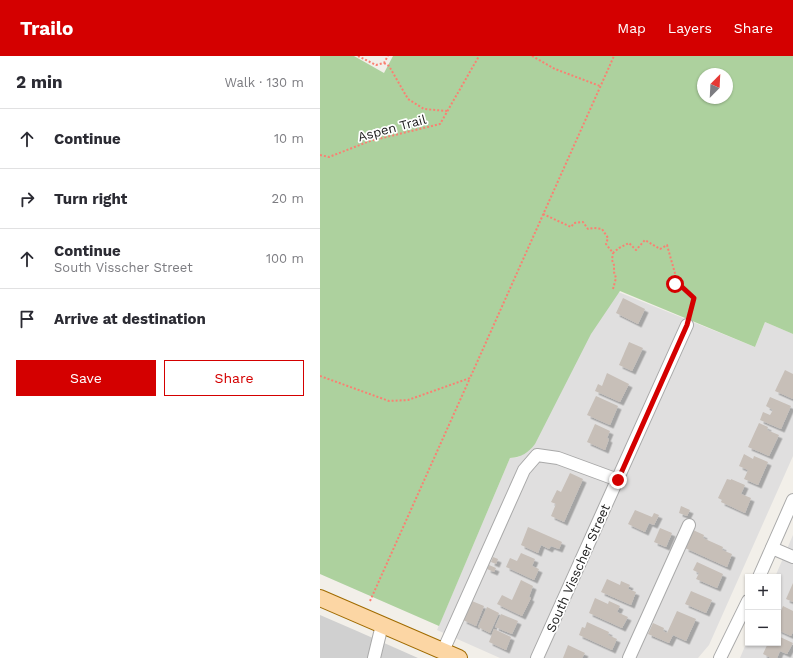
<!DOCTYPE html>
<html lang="en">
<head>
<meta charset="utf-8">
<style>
	:root { --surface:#fff; --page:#f7f7f7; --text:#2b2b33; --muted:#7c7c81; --line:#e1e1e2; --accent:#d40000 }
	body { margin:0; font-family:"Work Sans",sans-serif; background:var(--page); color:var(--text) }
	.controls { position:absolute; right:12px; bottom:12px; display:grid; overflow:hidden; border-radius:0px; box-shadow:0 1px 3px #0004 }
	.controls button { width:36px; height:36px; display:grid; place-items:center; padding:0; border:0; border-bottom:1px solid var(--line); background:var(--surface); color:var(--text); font:20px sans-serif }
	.compass { position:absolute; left:377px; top:12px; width:36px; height:36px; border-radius:50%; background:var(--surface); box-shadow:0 1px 3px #0004; rotate:24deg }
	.stop { position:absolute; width:12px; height:12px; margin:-9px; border:3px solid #d40000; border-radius:50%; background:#fff }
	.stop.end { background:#d40000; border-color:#fff; box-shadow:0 1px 4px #0008 }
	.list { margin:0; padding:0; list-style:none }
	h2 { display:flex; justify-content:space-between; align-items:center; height:52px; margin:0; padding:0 16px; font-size:17px }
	h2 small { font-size:13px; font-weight:400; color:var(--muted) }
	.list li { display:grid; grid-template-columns:26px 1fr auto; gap:12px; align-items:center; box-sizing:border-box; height:60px; padding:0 16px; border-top:1px solid var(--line) }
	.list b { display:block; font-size:15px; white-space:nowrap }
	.list p { margin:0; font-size:13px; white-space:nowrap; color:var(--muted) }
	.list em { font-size:13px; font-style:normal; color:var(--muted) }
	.actions { display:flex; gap:8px; padding:12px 16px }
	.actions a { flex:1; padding:9px 0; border:1px solid var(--accent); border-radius:0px; text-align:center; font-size:14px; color:var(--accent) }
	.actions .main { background:var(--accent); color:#fff }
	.icon { flex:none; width:22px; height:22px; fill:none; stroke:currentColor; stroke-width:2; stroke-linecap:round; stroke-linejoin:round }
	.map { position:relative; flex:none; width:473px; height:602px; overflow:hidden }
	header { display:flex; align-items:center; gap:24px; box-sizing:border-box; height:56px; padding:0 20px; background:var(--accent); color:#fff }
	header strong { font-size:19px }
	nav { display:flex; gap:22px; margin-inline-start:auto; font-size:14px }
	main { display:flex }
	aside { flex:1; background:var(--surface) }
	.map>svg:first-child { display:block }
</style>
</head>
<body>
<header>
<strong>Trailo</strong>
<nav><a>Map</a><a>Layers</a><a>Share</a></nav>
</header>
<main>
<aside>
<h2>2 min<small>Walk · 130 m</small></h2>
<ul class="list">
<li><svg class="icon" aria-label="ahead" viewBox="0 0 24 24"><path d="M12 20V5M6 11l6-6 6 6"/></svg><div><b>Continue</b></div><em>10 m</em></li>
<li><svg class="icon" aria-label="right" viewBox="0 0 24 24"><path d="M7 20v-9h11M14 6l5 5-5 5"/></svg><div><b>Turn right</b></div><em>20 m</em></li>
<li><svg class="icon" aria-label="ahead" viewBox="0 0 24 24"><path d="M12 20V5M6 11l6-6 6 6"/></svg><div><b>Continue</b><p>South Visscher Street</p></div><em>100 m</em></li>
<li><svg class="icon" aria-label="arrive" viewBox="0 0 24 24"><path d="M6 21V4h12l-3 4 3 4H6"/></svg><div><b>Arrive at destination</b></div></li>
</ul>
<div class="actions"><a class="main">Save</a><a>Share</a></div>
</aside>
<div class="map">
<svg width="473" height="602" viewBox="0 0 473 602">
	<defs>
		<filter id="shadow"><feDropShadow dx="3.5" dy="3.5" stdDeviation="0" flood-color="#0004"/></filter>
	</defs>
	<rect width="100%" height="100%" fill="#f2efe9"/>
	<g fill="#e0dfdf">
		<polygon points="286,231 435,291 445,266 473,278 473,400 389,589 378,602 180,602 117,574 190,402 199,401"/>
		<polygon points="473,479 473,602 420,602 428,583 428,587 458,587 458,521 455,521"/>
	</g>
	<polygon fill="#d0d0d0" points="0,559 37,575 98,602 0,602"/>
	<path fill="#add19e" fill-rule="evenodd" d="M0 0H34L64 17 73 0H473V278L445 266 435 291 300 235 271 278 215 388C208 397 202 401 190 402L119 570 0 518ZM383 18H407V42H383Z"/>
	<g fill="#c7bfb8" filter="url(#shadow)">
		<polygon points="303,242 325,253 318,268 296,257"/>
		<polygon points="309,286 323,292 312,315 299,309"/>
		<polygon points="465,314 473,318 473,343 455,335"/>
		<polygon points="287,317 309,328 300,346 275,335 278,328 282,330"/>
		<polygon points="276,340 298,350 290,369 267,359"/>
		<polygon points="450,341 471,350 461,373 440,364 443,356 450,359 453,354 446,350"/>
		<polygon points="439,367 448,371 447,374 459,379 449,400 428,391"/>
		<polygon points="275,368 290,375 287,382 289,383 285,394 267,386"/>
		<polygon points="424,398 433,403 434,400 448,406 438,429 424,423 428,414 419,410"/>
		<polygon points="250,417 263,423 244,466 231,460 236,448 231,446 237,434 241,436"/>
		<polygon points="407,423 411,424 411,423 425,429 421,438 431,442 425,457 401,446 402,444 398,442"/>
		<polygon points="361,450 370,454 367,460 359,457"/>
		<polygon points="315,454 332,461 334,457 339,459 334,469 329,467 325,476 308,468"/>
		<polygon points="208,471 242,486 239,493 231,490 229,493 221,489 218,497 201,489"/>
		<polygon points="340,472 352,477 346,491 334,486"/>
		<polygon points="373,474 384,479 383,482 403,491 402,494 412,498 407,511 365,492"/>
		<polygon points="201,497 215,503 212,510 219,513 214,524 186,511 190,502 197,505"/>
		<polygon points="173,501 178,503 176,508 171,506"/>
		<polygon points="377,506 403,518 397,532 376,523 379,517 373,514"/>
		<polygon points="169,509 176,512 174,516 167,513"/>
		<polygon points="287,523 300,529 301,525 310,529 308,533 316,536 311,549 281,536"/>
		<polygon points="201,524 213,530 209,541 211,542 202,560 177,548 182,539 192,544"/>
		<polygon points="473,527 473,546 466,543"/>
		<polygon points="371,535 392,544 386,557 365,548"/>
		<polygon points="275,542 288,548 289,545 300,550 297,556 308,561 302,572 269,557"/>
		<polygon points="152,545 164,550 156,570 143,564"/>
		<polygon points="463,550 473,555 473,576 471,580 458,574 458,562"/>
		<polygon points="167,551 179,557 170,577 158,571"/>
		<polygon points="357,555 376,563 366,585 353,579 349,587 328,578 333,567 344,572 343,575 347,577"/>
		<polygon points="181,558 198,565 192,578 175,571"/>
		<polygon points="267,566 289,576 288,579 297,583 292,594 259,579 262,571 265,572"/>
		<polygon points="174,573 191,581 186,594 169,586"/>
		<polygon points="458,580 473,587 467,598 460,595 457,602 451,602 443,598 448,587 458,587"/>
		<polygon points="248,589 265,597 262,602 243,602"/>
	</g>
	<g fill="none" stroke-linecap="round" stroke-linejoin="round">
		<defs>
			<g id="minor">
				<polyline points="452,492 473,501"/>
				<polyline points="439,521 473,444"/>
				<polyline points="123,595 204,414 217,399 238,402 298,424"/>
				<polyline points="54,602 62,569"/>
				<polyline points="217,602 367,269"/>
				<polyline points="309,602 369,469"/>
				<polyline points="400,602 428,545"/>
			</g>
			<polyline id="major" points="0,542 139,602"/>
		</defs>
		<use href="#minor" stroke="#a9a9a9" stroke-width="14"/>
		<use href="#major" stroke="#a06b00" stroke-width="18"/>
		<g stroke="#fa8072" stroke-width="2" stroke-dasharray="2 2" stroke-linecap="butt">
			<polyline points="38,0 56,9 64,7 68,0"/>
			<polyline points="212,0 235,13 280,30"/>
			<polyline points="64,7 69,10 88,43 104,53 127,55"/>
			<polyline points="0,99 9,101 50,85 120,68 159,0"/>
			<polyline points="223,158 251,171 254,167 263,166 268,173 274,172 282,173 288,182 286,188 293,197 299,192 309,187 316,194 325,184 340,193 347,189 356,221 354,226 355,228 361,231 374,242 370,258"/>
			<polyline points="293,233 296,222 294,216 294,209 292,204 293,197"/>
			<polyline points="0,320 69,345 88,344 150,322 294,0"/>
			<polyline points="50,545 150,322"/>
		</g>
		<use href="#minor" stroke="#fff" stroke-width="12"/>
		<use href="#major" stroke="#fcd6a4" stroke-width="16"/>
	</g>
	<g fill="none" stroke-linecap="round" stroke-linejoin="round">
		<polyline stroke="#d40000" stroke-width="5" points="298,424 367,269 374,242 361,230 355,228"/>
	</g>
	<g text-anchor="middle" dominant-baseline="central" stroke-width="3.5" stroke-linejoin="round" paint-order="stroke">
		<g font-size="13" fill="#222" stroke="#fff">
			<text transform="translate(72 72) rotate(-15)">Aspen Trail</text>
			<text transform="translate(258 512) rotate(-66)">South Visscher Street</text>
		</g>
	</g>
</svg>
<div class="controls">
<button>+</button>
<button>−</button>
</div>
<svg class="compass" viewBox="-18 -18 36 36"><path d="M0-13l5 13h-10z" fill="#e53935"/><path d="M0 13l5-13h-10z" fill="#7c7c81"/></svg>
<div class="stop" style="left:355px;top:228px"></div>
<div class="stop end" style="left:298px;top:424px"></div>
</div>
</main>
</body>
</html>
